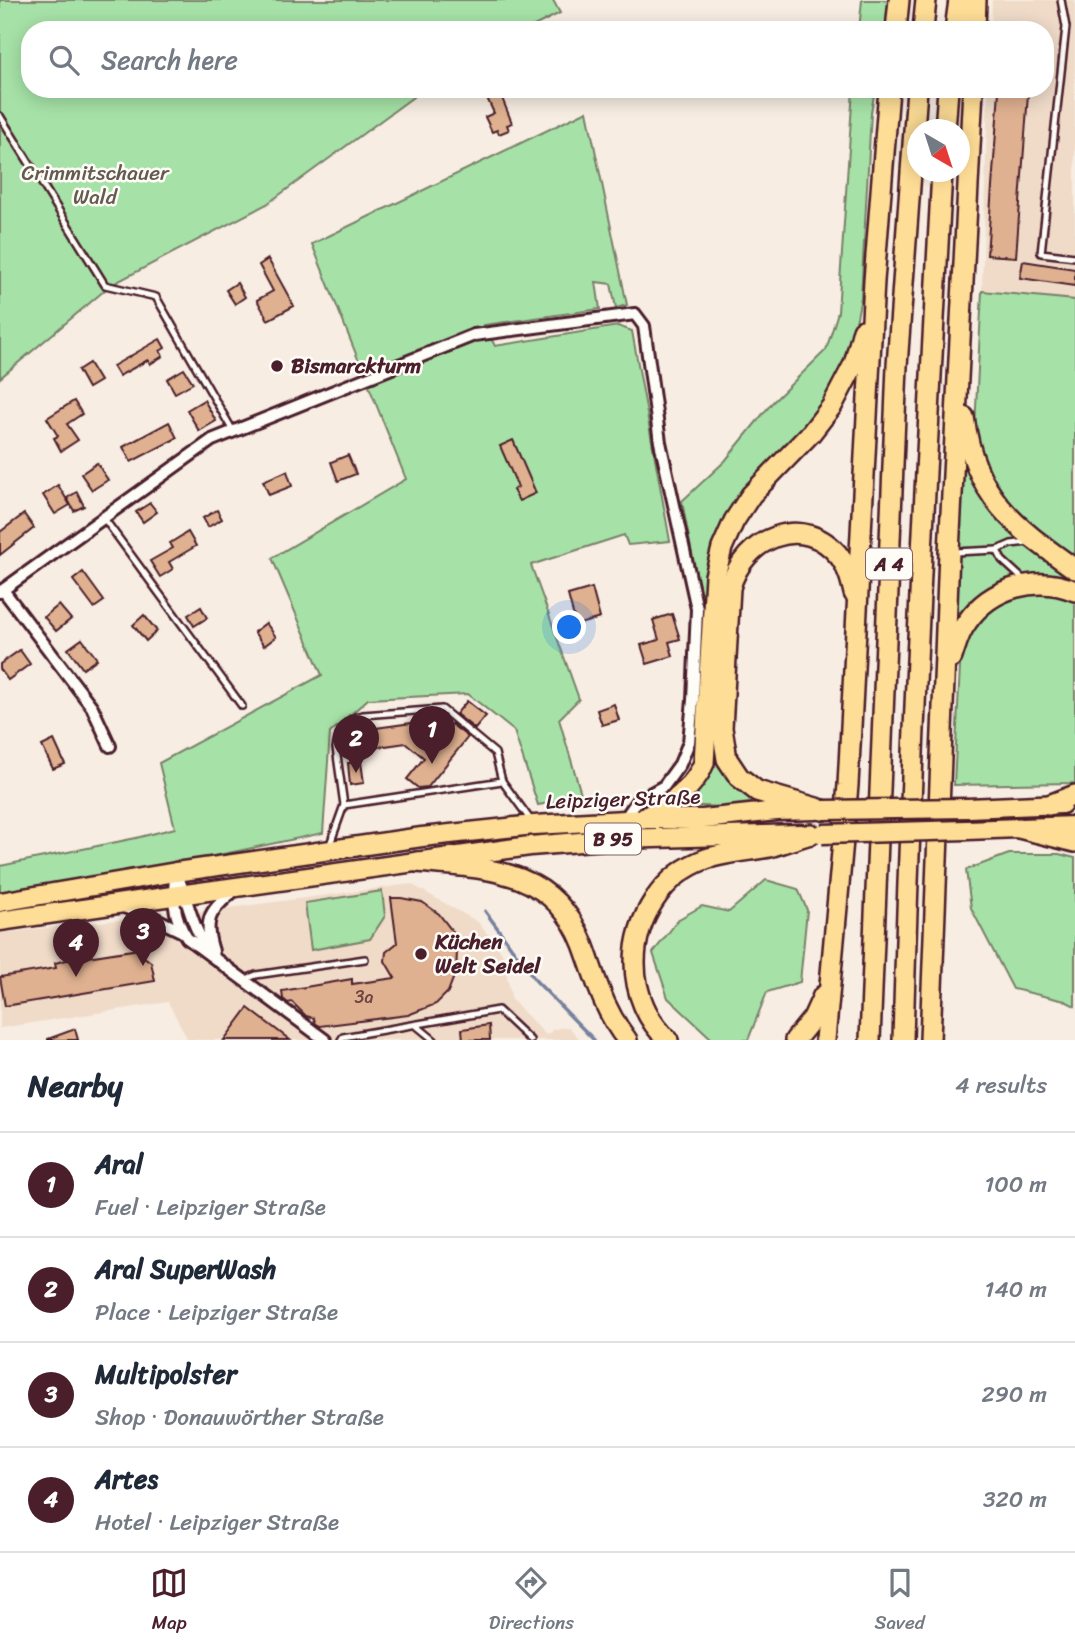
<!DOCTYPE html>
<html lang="en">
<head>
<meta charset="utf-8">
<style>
	:root { --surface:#fff; --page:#f2f2f3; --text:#1f2937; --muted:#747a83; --line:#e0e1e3; --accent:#4a1f2b }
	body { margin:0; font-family:Sriracha,sans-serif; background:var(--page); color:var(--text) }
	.compass { position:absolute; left:907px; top:119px; width:63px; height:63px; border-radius:50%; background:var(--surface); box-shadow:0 4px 18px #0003; rotate:141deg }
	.you { position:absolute; left:570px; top:628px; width:24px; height:24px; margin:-18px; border:5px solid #fff; border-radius:50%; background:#1a73e8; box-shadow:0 0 0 10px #1a73e833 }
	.badge { display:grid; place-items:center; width:46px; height:46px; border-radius:50%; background:var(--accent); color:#fff; font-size:23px; font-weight:700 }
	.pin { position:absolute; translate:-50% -58px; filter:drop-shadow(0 2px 4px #0008) }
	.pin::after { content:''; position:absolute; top:37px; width:24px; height:21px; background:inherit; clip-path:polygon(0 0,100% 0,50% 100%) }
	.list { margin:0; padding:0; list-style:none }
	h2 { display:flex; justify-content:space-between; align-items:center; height:91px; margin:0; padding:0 28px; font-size:30px }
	h2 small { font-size:23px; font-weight:400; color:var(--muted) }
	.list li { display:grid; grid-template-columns:46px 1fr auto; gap:21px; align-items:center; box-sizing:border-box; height:105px; padding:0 28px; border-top:2px solid var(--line) }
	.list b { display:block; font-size:26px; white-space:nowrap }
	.list p { margin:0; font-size:23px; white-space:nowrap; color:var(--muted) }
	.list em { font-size:23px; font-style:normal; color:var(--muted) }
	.icon { flex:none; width:38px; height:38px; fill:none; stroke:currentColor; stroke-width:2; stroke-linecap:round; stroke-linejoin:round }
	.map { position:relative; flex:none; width:1075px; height:1040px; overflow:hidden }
	.search { position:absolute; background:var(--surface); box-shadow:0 4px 18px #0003; left:21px; right:21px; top:21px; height:77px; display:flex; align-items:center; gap:18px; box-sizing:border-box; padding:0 24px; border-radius:28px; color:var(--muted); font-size:26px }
	.sheet { height:511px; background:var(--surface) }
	nav { display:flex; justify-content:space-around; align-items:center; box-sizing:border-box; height:98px; border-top:2px solid var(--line); background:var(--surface); font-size:19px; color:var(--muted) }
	nav a { display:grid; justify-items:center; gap:4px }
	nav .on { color:var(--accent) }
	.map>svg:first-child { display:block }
</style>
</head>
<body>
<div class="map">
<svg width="1075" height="1040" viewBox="0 0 1075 1040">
	<rect width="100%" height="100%" fill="#f7ede2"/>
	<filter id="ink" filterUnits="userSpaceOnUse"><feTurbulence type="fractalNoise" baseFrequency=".0143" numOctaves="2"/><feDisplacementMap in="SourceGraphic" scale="14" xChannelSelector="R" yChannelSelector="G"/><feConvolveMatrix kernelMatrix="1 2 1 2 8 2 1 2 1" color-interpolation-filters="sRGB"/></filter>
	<g filter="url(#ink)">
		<g fill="#f0dbc9">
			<polygon points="992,0 1075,0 1075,300 982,291 988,89 1045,89 1045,30 991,30"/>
			<polygon points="411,884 478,922 502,953 512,1000 546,1035 554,1029 569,1027 580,1040 188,1040 168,1002 0,1028 0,933 237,907"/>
		</g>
		<g fill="#a6e2a7" stroke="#788069" stroke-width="2">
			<polygon points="0,0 553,0 560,13 526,30 30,30 30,89 424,89 267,204 111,285 0,378"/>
			<polygon points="862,0 890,0 885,30 859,30"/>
			<polygon points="853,89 875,89 871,113 861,297 850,353 833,392 805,427 740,494 714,544 705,592 699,592 682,501 725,461 771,404 826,350 838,312"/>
			<polygon points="587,111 627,305 616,308 611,284 596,282 600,309 484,325 495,346 618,326 632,331 670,541 628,545 624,535 531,565 579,699 559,719 582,797 538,805 514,731 468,694 368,699 330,733 323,833 200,859 0,892 0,866 136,838 175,828 159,763 322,675 272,558 406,479 312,244"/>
			<polygon points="982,291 1075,300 1075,558 1013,511 993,485 974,447"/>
			<polygon points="965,456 1075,578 1075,582 1034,574 1004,581 970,605 958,625 953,625 959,457"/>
			<polygon points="1036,589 1075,598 1075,783 954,785 961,647 991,606"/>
			<polygon points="714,736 765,801 762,804 723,807 681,805"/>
			<polygon points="1009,854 1059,854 1075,858 1075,1006 1065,1001 1013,989 971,908 966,870"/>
			<polygon points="766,880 798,889 807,910 800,982 767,992 748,1040 713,1040 668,998 653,953 679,919 702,906 729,912"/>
			<polygon points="382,891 385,916 370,939 311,950 305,903"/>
		</g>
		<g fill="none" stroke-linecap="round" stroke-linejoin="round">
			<polyline stroke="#74819f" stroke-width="3.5" points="485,911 536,981 594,1040"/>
		</g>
		<g fill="#dfb190" stroke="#4a1f2b" stroke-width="2">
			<polygon points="999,91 1028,94 1016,257 987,255"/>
			<polygon points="500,93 512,123 507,125 509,130 499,134 497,130 492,132 485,117 494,113 487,98"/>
			<polygon points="268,259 294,306 268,320 257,300 273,291 259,265"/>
			<polygon points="1023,261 1075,269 1075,286 1020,278"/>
			<polygon points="237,283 245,297 235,304 226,290"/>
			<polygon points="160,339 165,348 160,351 163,356 150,364 148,360 119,376 113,366"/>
			<polygon points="89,363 100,381 88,388 78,370"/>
			<polygon points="184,369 193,383 175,393 167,379"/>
			<polygon points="204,400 216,421 199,431 187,410"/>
			<polygon points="74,401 82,414 67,424 78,440 61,451 54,438 58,436 47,418"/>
			<polygon points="169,422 177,438 131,462 123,447"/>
			<polygon points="513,440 536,493 519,501 513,490 518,487 500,446"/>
			<polygon points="348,455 356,474 338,481 331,462"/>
			<polygon points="97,463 108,480 92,490 81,474"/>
			<polygon points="287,471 292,486 269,495 263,481"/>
			<polygon points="58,485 70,505 55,514 43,495"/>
			<polygon points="77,492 84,506 74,511 67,498"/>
			<polygon points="150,503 157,512 143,522 136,512"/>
			<polygon points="217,510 222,519 208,527 203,518"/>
			<polygon points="24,514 34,528 0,555 0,532"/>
			<polygon points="188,532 196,546 169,562 173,569 160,577 150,561 173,548 170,543"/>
			<polygon points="83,572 104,601 94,608 73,580"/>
			<polygon points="592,588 600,618 576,625 568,595"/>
			<polygon points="59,605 71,619 56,631 44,617"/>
			<polygon points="201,607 207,618 194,626 188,615"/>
			<polygon points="672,614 680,639 669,642 673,656 647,664 641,645 659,640 653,620"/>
			<polygon points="144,615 157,631 146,641 133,625"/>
			<polygon points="266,623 276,637 264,646 254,632"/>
			<polygon points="82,639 97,659 83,669 68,649"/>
			<polygon points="20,650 30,664 8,680 0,669 0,664"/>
			<polygon points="467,701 486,716 475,729 456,714"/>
			<polygon points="614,704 619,720 602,725 597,710"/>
			<polygon points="412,723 413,733 432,748 451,724 468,737 428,787 418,788 407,779 424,758 406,743 371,748 368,729"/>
			<polygon points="54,740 65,764 53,769 42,746"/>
			<polygon points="361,762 364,783 350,785 348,763"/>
			<polygon points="391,898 401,898 422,902 439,914 452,931 457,952 456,971 448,992 436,1004 408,1015 320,1026 315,1023 314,1018 306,1016 292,1002 288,1003 283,999 282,991 352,979 352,984 395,978 385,961 386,952 397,943"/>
			<polygon points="139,949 140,954 151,962 155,981 5,1006 0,977 56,968 55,963 74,958 81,958"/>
			<polygon points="248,1008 290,1040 224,1040"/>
			<polygon points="489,1025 490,1040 463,1040 462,1029"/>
			<polygon points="75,1029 78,1040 48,1040 48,1039"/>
		</g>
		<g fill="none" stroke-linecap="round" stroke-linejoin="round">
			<defs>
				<g id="service">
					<polyline points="1061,0 1066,27 1041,253 1075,257"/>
					<polyline points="0,116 105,285 156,297 233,431"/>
					<polyline points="103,517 242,706"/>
					<polyline points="997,550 1011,544 1028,542"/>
					<polyline points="954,552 997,550 1002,560 1024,580"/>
					<path d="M344 805 336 748C339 731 345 718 363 715L442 709 495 753 502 781"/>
					<polyline points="329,847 344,805 502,781 532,822"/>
					<polyline points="246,979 256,975 365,959"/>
					<polyline points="417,1026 434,1040"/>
					<polyline points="341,1040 343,1037 498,1010 530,1040"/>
				</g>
				<g id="minor">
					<polyline points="3,590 92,707 110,746"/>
					<polyline points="0,592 212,440 474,335 635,314 644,326 660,442 697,609 693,700 689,742 680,764 664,786 637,801 624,820"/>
					<path d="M176 872C172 896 173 917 187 938L325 1040"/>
					<path d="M176 872C188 899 191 928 210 952"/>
					<polyline points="121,906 154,918 183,932"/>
					<path d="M213 951C202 918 211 910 236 889"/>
				</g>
				<g id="primary">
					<polyline points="0,902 176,872"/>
					<polyline points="0,921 186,894"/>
				</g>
				<g id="trunk">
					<polyline points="968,808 1062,804"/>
					<polyline points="967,830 1075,826"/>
					<polyline points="176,872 422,837 534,825 643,819 703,819 776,811 816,810"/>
					<polyline points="186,894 530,846 618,839 801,834"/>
				</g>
				<g id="motorway">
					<polyline points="896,30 899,0"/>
					<polyline points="923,30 926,0"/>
					<polyline points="955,30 959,0"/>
					<polyline points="975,30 976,0"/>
					<polyline points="945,130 948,89"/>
					<path d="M964 417C975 498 1013 525 1075 569"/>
					<path d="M952 657C956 645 959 632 967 622 991 587 1037 575 1075 591"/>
					<polyline points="1049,805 1075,795"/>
					<path d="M823 810 757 791 739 777 727 759 722 728 730 588C743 538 804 511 840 557 848 568 851 580 854 593"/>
					<path d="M643 819C669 804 692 792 704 763L715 576 722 548 734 521 751 495 811 433 832 406 854 364 863 330"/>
					<polyline points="1019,828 1075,842"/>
					<path d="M417 862C486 868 553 868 583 944 596 979 603 1009 627 1040"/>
					<path d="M668 1040C647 1021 635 992 635 963 635 918 663 874 706 859 726 852 749 851 770 847 783 843 797 838 811 834"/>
					<polyline points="795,1040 813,1018 823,996"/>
					<polyline points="825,1040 848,785 874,281 889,89"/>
					<polyline points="870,1040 897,366 917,89"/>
					<path d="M903 1040C911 750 926 461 942 172"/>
					<polyline points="930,1040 949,552 973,89"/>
				</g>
			</defs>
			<use href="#service" stroke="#4a1f2b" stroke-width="10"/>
			<use href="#minor" stroke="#4a1f2b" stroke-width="16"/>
			<use href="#primary" stroke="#4a1f2b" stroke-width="23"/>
			<use href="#trunk" stroke="#4a1f2b" stroke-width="23"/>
			<use href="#motorway" stroke="#4a1f2b" stroke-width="24"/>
			<use href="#service" stroke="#fdfcf7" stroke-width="5"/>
			<use href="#minor" stroke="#fdfcf7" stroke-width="10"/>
			<use href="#primary" stroke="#fedd96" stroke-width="18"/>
			<use href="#trunk" stroke="#fedd96" stroke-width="18"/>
			<use href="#motorway" stroke="#fedd96" stroke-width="19"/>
			<defs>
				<g id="trunk-bridge">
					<polyline points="823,810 968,808"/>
					<polyline points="822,834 967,830"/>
				</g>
			</defs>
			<use href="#trunk-bridge" stroke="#4a1f2b" stroke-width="23" stroke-linecap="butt"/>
			<use href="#trunk-bridge" stroke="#fedd96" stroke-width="18"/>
		</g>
	</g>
	<g fill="#4a1f2b" stroke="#fdfcf7" stroke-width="2.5">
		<circle cx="277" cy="366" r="7"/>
		<circle cx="421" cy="954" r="7"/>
	</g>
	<g text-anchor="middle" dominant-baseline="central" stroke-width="5" stroke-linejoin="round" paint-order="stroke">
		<g font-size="18" fill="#6f4444">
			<text x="364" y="997">3a</text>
		</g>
		<g fill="#fdfcf7" stroke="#806168" stroke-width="2">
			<rect x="866" y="548.5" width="46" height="31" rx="5"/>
			<rect x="585" y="823.5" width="56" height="31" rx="5"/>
		</g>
		<g font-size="19" font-weight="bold" fill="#4a1f2b">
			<text x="889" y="564">A 4</text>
			<text x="613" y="839">B 95</text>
		</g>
		<g font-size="21" fill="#665a50" stroke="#fdfcf7">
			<text x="95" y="173">Crimmitschauer<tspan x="95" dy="24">Wald</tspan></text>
		</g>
		<g font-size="21" font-weight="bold" fill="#4a1f2b" stroke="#fdfcf7" text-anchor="start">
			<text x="291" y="366">Bismarckturm</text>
			<text x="435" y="942">Küchen<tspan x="435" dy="24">Welt Seidel</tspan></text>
		</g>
		<g font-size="21" fill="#4a1f2b" stroke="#fdfcf7">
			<text transform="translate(623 799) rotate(-2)">Leipziger Straße</text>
		</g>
	</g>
</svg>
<svg class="compass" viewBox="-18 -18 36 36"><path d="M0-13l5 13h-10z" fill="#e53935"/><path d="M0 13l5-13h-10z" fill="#747a83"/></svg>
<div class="you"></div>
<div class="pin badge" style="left:432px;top:764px">1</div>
<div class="pin badge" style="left:356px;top:773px">2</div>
<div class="pin badge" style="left:143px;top:966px">3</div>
<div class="pin badge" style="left:76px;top:977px">4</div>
<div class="search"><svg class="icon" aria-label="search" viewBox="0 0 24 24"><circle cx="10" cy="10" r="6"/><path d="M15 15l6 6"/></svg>Search here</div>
</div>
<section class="sheet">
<h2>Nearby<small>4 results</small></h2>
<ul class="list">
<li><span class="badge">1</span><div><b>Aral</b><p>Fuel · Leipziger Straße</p></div><em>100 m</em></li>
<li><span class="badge">2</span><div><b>Aral SuperWash</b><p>Place · Leipziger Straße</p></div><em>140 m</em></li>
<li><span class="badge">3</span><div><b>Multipolster</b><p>Shop · Donauwörther Straße</p></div><em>290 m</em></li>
<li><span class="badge">4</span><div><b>Artes</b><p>Hotel · Leipziger Straße</p></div><em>320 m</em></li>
</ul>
</section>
<nav>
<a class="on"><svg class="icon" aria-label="map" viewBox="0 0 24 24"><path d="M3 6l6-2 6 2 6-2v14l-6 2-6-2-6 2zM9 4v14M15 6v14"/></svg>Map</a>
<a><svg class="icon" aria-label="directions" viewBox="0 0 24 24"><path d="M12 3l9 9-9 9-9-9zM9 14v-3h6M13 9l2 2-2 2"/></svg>Directions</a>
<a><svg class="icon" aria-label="saved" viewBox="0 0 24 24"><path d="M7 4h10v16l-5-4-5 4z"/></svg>Saved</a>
</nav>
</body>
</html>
